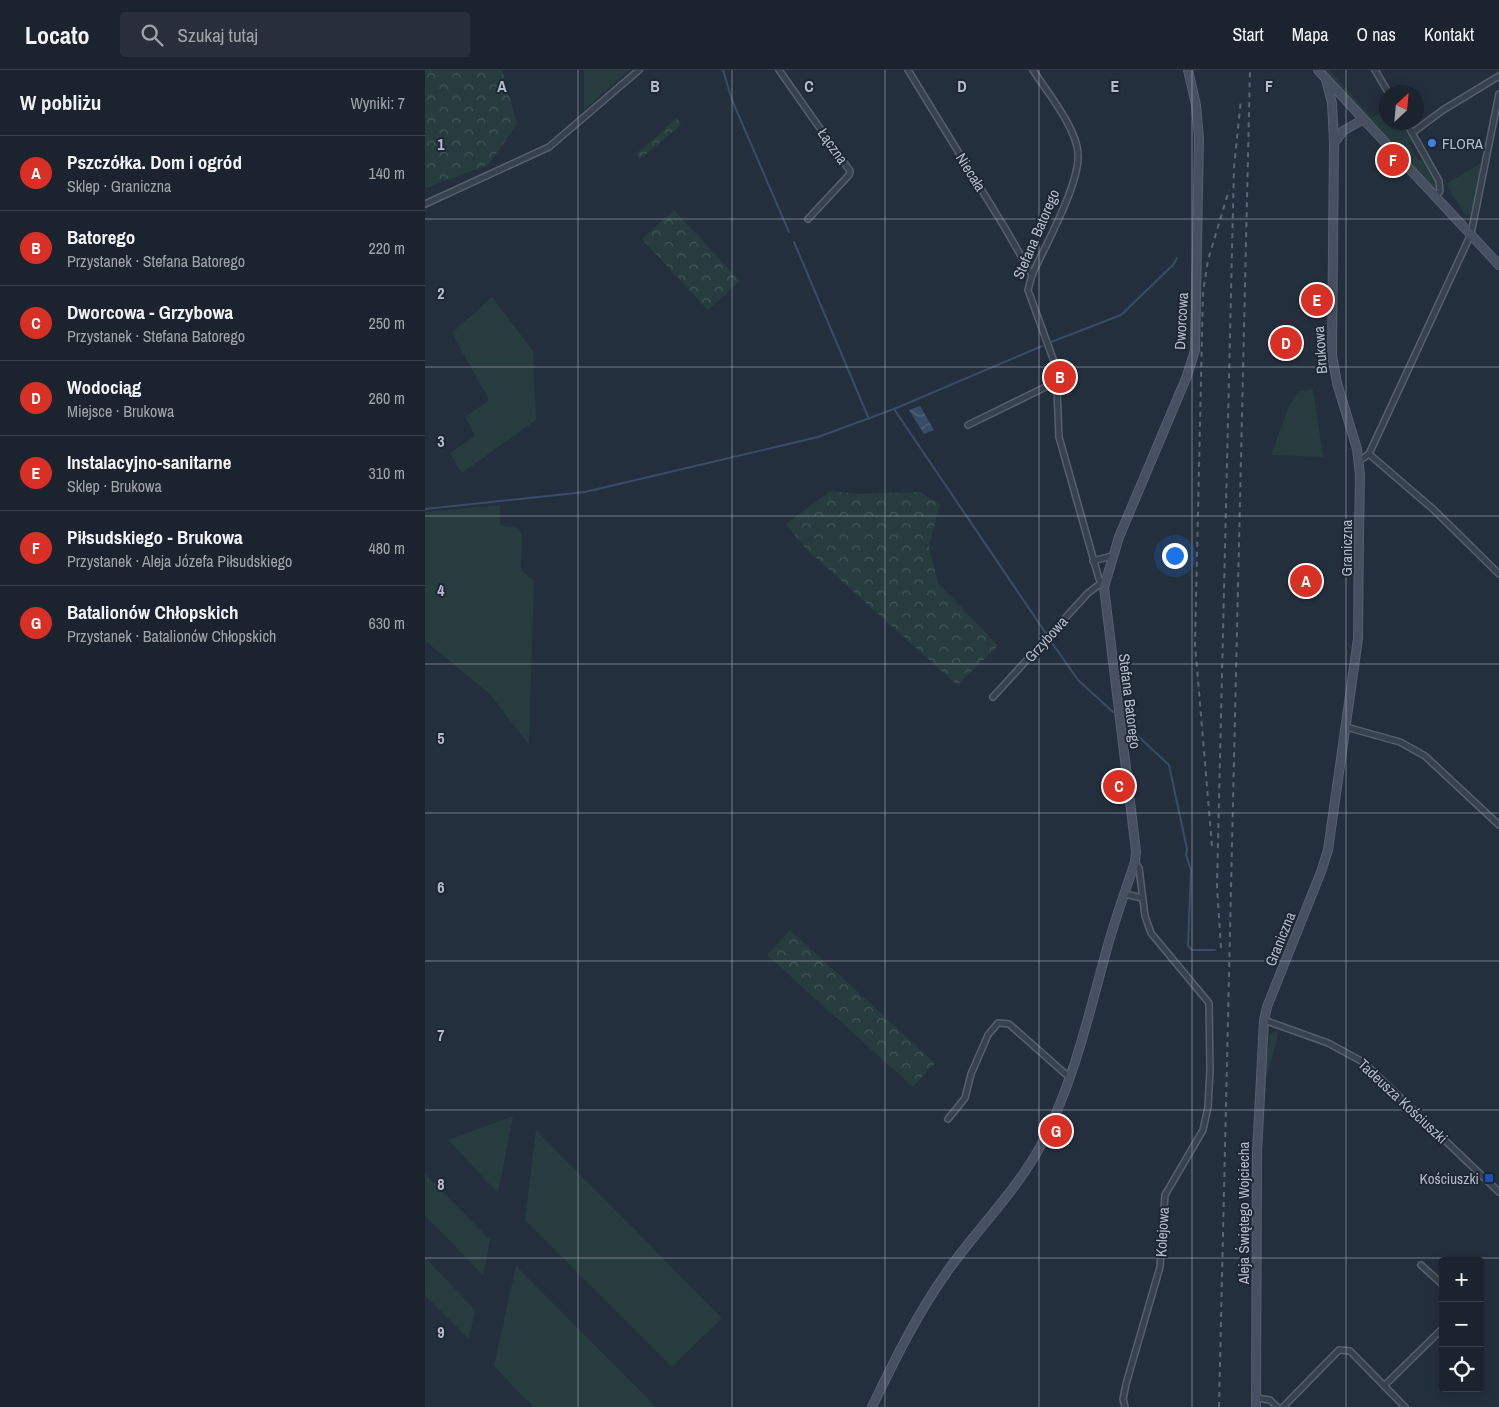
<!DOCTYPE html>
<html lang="pl">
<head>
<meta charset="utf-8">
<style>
	:root { --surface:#1b232e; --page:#282f3a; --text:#f1f3f6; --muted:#a0a4aa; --line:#39404a; --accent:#d93025 }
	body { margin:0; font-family:"Archivo Narrow",sans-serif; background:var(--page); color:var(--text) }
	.controls { position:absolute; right:15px; bottom:15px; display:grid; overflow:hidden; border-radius:5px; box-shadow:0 2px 12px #0003 }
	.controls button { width:45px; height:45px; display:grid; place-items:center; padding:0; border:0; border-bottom:1px solid var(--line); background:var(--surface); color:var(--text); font:25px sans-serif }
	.compass { position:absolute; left:954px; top:15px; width:45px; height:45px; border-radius:50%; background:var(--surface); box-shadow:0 2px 12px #0003; rotate:26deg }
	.you { position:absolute; left:749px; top:485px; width:18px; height:18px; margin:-12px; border:4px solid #fff; border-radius:50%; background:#1a73e8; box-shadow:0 0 0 8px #1a73e833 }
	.badge { display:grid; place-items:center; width:32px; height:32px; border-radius:50%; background:var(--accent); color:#fff; font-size:16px; font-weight:700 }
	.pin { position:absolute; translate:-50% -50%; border:2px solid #fff; box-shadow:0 1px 5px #0006 }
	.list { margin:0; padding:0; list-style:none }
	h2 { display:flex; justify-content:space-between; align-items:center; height:65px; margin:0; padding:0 20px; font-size:21px }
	h2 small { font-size:16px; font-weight:400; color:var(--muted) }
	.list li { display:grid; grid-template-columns:32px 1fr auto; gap:15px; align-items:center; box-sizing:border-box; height:75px; padding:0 20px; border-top:1px solid var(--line) }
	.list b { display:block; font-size:19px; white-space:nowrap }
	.list p { margin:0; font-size:16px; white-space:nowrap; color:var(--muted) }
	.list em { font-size:16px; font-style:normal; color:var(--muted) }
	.icon { flex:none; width:28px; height:28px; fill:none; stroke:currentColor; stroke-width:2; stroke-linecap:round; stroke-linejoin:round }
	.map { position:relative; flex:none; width:1074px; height:1337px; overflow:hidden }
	header { display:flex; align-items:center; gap:30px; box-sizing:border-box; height:70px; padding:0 25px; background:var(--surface); border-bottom:1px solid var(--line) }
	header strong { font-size:24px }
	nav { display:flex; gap:28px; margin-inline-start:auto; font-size:18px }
	.search { width:350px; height:45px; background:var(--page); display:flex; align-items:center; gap:12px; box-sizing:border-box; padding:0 18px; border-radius:5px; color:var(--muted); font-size:19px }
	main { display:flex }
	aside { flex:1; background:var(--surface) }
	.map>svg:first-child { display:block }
</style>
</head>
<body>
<header>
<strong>Locato</strong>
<div class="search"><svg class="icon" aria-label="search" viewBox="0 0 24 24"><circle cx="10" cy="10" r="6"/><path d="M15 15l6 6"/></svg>Szukaj tutaj</div>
<nav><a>Start</a><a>Mapa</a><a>O nas</a><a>Kontakt</a></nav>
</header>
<main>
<aside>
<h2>W pobliżu<small>Wyniki: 7</small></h2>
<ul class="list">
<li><span class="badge">A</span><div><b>Pszczółka. Dom i ogród</b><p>Sklep · Graniczna</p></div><em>140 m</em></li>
<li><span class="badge">B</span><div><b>Batorego</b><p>Przystanek · Stefana Batorego</p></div><em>220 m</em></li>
<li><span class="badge">C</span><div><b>Dworcowa - Grzybowa</b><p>Przystanek · Stefana Batorego</p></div><em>250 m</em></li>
<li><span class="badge">D</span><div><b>Wodociąg</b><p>Miejsce · Brukowa</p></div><em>260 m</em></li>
<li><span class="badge">E</span><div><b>Instalacyjno-sanitarne</b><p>Sklep · Brukowa</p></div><em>310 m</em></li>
<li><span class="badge">F</span><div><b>Piłsudskiego - Brukowa</b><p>Przystanek · Aleja Józefa Piłsudskiego</p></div><em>480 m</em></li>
<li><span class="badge">G</span><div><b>Batalionów Chłopskich</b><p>Przystanek · Batalionów Chłopskich</p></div><em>630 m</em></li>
</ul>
</aside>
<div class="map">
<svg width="1074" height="1337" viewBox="0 0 1074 1337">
	<defs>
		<pattern id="forest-crowns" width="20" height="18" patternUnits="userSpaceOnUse" patternTransform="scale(1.25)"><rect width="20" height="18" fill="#263c3f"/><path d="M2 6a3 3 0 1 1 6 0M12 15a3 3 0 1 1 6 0" fill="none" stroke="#435659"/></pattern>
		<pattern id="water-waves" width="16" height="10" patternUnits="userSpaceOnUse" patternTransform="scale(1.25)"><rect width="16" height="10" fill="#394c67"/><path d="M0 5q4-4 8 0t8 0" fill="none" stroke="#53647b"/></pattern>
	</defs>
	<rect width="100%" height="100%" fill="#242f3e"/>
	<g fill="#263c3f">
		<polygon points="159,0 204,0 159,40"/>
		<polygon points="897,0 904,0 947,48 961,38 962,52 976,53 986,70 983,73 994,91 997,90 1013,117 1010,122"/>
		<polygon points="1056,93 1047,144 1042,145 1042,148 1021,114"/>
		<polygon points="67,227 108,281 111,350 37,403 25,383 50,366 40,347 64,330 27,263"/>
		<polygon points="888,319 898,387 846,385 865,334 873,321"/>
		<polygon points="75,435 75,455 93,458 97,465 96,500 109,511 104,675 64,623 0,571 0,442"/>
		<polygon points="853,960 852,970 840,1011 837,1090 839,1010 845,964"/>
		<polygon points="88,1046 73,1123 23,1070"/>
		<polygon points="111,1060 297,1248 247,1297 100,1150"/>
		<polygon points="0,1104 65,1170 58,1205 0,1146"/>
		<polygon points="0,1187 50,1240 44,1269 0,1225"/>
		<polygon points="91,1196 231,1337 108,1337 69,1296"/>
	</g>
	<g fill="url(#forest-crowns)">
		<polygon points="0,0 77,0 92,54 63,95 0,118"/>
		<polygon points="252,48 256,55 215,89 211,84"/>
		<polygon points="249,140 315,211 283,240 217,169"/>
		<polygon points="405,421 434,424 495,422 515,435 504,477 513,513 573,576 532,615 380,478 361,454"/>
		<polygon points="365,860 510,993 488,1017 342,885"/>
	</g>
	<polygon fill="url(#water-waves)" points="495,336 509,360 499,364 484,340"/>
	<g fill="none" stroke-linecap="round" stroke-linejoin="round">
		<g stroke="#394c67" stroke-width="2">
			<polyline points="298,0 307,30 364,162"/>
			<polyline points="369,172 444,349"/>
			<polyline points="626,272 696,245 748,195 752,188"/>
			<polyline points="469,339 617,276"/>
			<polyline points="0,439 160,422 393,367 469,339 620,562"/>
			<polyline points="625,570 653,610 688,642"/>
			<polyline points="701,655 744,695 762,779 761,785 766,800 763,876 767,880 790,880"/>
		</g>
		<defs>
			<g id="street">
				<polyline points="354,0 425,101 424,105 383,149"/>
				<polyline points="483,0 580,158 607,205"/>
				<path d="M608 0C622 22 652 58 653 84 655 114 620 176 607 205L603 220 631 297 634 367 674 509 679 517"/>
				<polyline points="950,0 963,22"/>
				<polyline points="981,52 1014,111 1015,121 1010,127"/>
				<polyline points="987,63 1018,40 1074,6"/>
				<polyline points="0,134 124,77 214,0"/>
				<polyline points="543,355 631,312"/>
				<polyline points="944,384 1009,440 1074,504"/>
				<polyline points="934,391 944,384 1046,164 1074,24"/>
				<polyline points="668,491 687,486"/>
				<polyline points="568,627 663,523 675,514"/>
				<polyline points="921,657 975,672 1000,686 1074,755"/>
				<polyline points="700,824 717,828"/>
				<polyline points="839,950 903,973 938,992 1074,1122"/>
				<polyline points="523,1049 540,1028 546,1004 563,965 573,953 584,954 645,1008"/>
				<polyline points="996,1195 1018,1215"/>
				<polyline points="959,1316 1018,1258"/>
				<polyline points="831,1328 845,1330 852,1337"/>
				<polyline points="700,1337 698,1329 701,1314 735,1197 740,1125 778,1060 783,1037 785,1000 784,933 726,863 720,846 714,798 710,792"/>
				<polyline points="858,1337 914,1280 925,1281 980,1337"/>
			</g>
			<g id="secondary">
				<polyline points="893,0 1074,195"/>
				<polyline points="909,73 918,61 937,50"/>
				<path d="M447 1337C470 1289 493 1242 524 1199 554 1157 592 1120 616 1075 648 1014 663 948 681 882 689 852 700 822 710 792L711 781 679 517 694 467 762 306 770 280 774 68 771 35 763 0"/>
				<polyline points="831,1337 832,1083 839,950 842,937 896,802 903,780 933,569 934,464 935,405 932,379 912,313 907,285 909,73 907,33 901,10"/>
			</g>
		</defs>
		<use href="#street" stroke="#565f6c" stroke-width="8"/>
		<use href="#secondary" stroke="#565f6c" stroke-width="10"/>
		<use href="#street" stroke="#38414e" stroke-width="5"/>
		<use href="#secondary" stroke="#465061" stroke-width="8"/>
		<g stroke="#5a6575" stroke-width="2" stroke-dasharray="5 5" stroke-linecap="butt">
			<polyline points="787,776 770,574 778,222 783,190 804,120"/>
			<polyline points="796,878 792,816 809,97 816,29"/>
			<polyline points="794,1337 825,0"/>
		</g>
	</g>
	<path fill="none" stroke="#b4bcc9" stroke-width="1" stroke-opacity="0.55" d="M153 0V1337M307 0V1337M460 0V1337M614 0V1337M767 0V1337M921 0V1337M0 149H1074M0 297H1074M0 446H1074M0 594H1074M0 743H1074M0 891H1074M0 1040H1074M0 1188H1074"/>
	<circle fill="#3f7fe0" stroke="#1d2633" stroke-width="2" cx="1007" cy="73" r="5"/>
	<rect fill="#1a4fb4" stroke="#1d2633" stroke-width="2" x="1059" y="1103" width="10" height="10" rx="2.5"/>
	<g text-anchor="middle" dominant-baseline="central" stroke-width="4" stroke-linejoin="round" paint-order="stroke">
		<g font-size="15" fill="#b4bcc9" stroke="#1d2633" text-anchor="start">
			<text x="1017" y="73">FLORA</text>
			<text x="1054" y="1108" text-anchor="end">Kościuszki</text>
		</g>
		<g font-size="15" fill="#b4bcc9" stroke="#1d2633">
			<text transform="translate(408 76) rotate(55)">Łączna</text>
			<text transform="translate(546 102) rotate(58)">Niecała</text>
			<text transform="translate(611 164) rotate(-67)">Stefana Batorego</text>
			<text transform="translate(756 251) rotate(-87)">Dworcowa</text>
			<text transform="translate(895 280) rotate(-94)">Brukowa</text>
			<text transform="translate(921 478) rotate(-90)">Graniczna</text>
			<text transform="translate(621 569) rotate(-48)">Grzybowa</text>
			<text transform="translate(705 631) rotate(83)">Stefana Batorego</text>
			<text transform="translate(855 869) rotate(-68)">Graniczna</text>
			<text transform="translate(978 1031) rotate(43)">Tadeusza Kościuszki</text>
			<text transform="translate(818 1143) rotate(-90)">Aleja Świętego Wojciecha</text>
			<text transform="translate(737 1162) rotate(-87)">Kolejowa</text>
		</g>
	</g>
	<g font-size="16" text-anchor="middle" font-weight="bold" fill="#b4bcc9" stroke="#1d2633" stroke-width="4" stroke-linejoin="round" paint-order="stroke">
		<text x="77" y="22">A</text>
		<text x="230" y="22">B</text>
		<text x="384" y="22">C</text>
		<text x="537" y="22">D</text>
		<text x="690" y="22">E</text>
		<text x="844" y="22">F</text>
		<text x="16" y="80">1</text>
		<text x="16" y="229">2</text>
		<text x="16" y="377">3</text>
		<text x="16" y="526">4</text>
		<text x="16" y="674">5</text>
		<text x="16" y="823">6</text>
		<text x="16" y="971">7</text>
		<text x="16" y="1120">8</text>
		<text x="16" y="1268">9</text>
	</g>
</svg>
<div class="controls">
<button>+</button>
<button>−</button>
<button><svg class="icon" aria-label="locate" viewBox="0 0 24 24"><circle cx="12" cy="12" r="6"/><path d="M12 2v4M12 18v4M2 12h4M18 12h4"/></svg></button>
</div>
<svg class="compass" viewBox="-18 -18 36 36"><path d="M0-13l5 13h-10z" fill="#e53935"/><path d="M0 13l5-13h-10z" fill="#a0a4aa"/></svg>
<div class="you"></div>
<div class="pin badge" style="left:881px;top:511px">A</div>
<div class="pin badge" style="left:635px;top:307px">B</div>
<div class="pin badge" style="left:694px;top:716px">C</div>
<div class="pin badge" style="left:861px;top:273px">D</div>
<div class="pin badge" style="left:892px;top:230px">E</div>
<div class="pin badge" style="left:968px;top:90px">F</div>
<div class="pin badge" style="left:631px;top:1061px">G</div>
</div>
</main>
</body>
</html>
